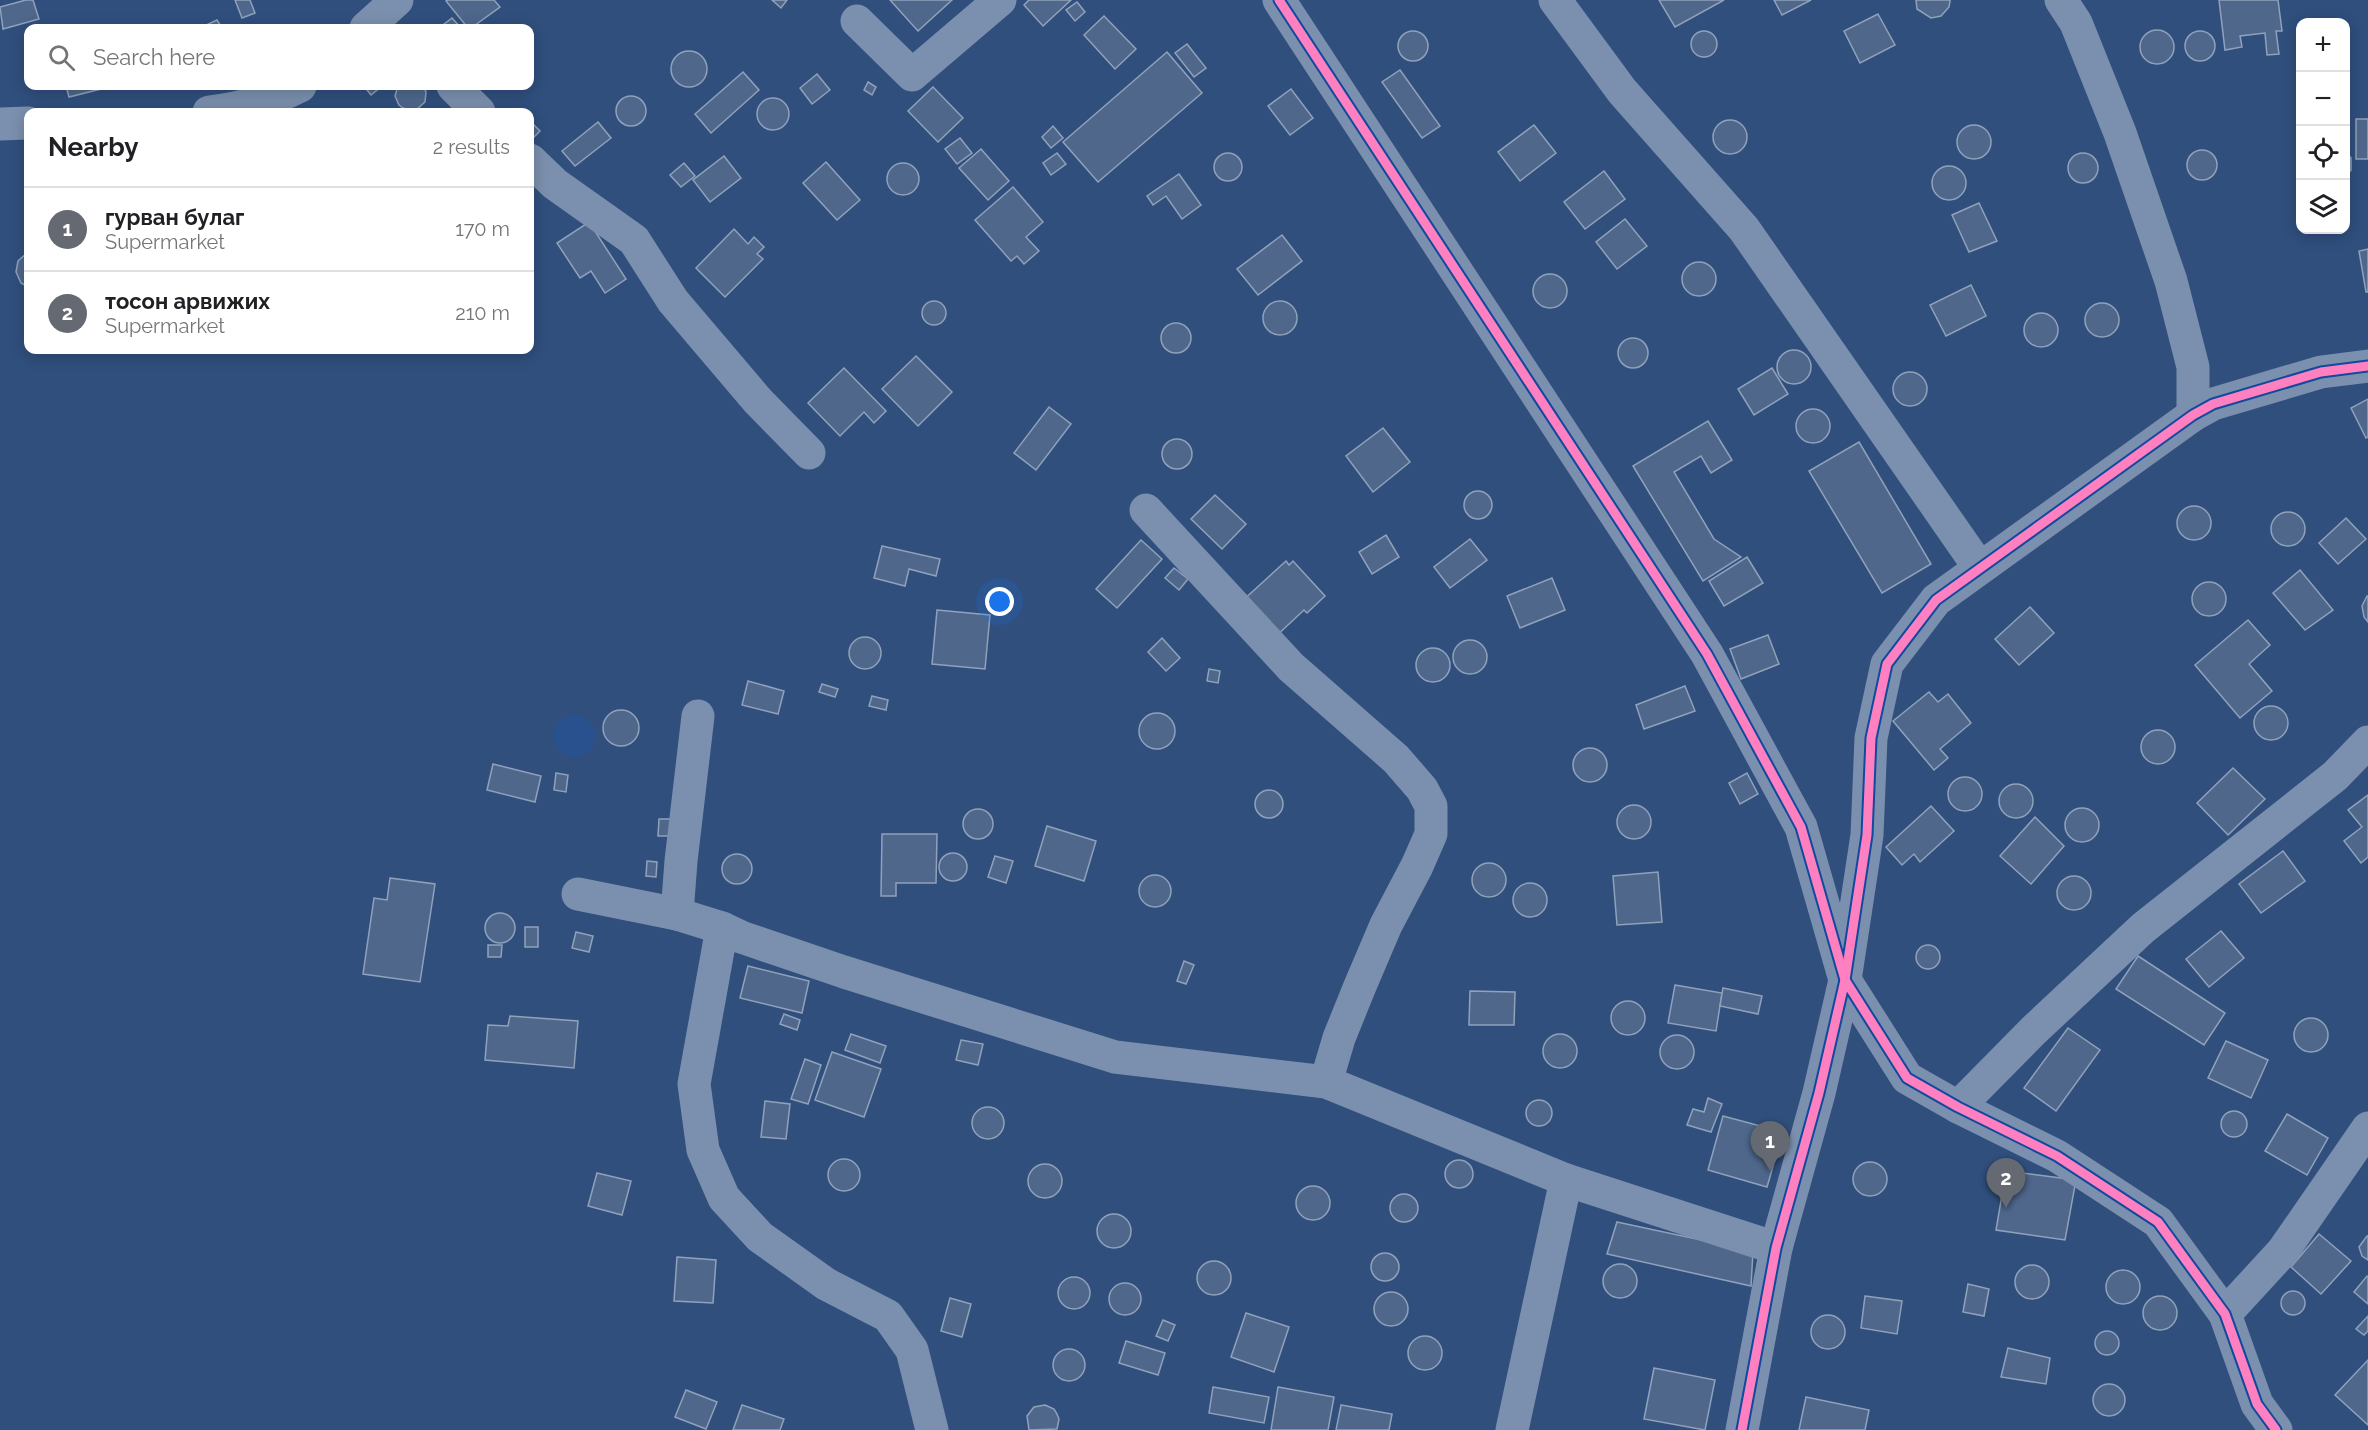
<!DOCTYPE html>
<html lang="en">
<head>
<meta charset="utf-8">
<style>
	:root { --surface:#fff; --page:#f2f2f2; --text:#202124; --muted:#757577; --line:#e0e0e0; --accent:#646972 }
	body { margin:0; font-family:Raleway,sans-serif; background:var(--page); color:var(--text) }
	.controls { position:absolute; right:18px; top:18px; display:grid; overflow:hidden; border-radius:12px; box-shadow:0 3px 15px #0003 }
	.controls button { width:54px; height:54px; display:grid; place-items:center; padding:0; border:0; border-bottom:2px solid var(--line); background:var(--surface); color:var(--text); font:30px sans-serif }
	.you { position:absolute; left:1000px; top:602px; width:21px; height:21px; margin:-15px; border:4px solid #fff; border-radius:50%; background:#1a73e8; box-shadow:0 0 0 9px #1a73e833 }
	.badge { display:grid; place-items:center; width:39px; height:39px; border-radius:50%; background:var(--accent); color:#fff; font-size:20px; font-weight:700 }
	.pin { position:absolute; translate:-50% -50px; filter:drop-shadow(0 2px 3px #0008) }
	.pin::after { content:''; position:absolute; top:32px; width:21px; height:18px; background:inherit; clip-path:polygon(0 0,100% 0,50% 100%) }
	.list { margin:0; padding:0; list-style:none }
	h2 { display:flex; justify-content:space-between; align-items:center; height:78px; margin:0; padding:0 24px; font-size:26px }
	h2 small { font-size:20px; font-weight:400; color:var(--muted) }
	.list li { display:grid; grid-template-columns:39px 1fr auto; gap:18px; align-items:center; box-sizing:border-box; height:84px; padding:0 24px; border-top:2px solid var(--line) }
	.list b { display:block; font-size:22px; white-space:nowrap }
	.list p { margin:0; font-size:20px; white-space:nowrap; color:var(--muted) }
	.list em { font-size:20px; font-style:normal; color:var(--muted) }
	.icon { flex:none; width:33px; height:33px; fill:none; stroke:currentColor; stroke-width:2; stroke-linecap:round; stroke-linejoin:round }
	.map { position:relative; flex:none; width:2368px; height:1430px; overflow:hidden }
	.search { position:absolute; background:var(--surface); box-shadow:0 3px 15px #0003; left:24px; top:24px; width:510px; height:66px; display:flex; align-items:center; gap:15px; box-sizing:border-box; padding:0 21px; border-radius:12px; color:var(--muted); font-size:22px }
	.panel { position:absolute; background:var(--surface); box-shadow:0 3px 15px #0003; left:24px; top:108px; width:510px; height:246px; border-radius:12px }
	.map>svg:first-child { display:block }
</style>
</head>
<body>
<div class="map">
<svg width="2368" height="1430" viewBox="0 0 2368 1430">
	<rect width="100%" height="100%" fill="#304f7d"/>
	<circle fill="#29518e" cx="574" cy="736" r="21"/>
	<g fill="#4e678b" stroke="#90a2bb" stroke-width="1.5">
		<polygon points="26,0 33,0 39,19 3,29 0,7"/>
		<polygon points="235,0 250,0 255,13 242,18"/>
		<polygon points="448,0 494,0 500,7 471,28 468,28 446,1"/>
		<polygon points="772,0 787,0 781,8"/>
		<polygon points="890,0 952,0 918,31"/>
		<polygon points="1029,0 1071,0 1043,26 1024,5"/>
		<polygon points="1659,0 1724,0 1675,27"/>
		<polygon points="1774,0 1811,0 1782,15"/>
		<polygon points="1916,0 1950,0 1950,1 1949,7 1941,16 1931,18 1917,9"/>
		<polygon points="2219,0 2278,0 2282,31 2276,31 2279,54 2267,55 2265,33 2240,36 2242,47 2225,50"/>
		<polygon points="1077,2 1085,12 1075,21 1066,10"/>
		<polygon points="1878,14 1895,45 1860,63 1844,31"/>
		<polygon points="1104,16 1136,49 1115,69 1084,35"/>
		<polygon points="452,18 461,28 439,28"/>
		<polygon points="217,20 222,28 200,28"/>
		<circle cx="2157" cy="47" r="17"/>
		<circle cx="1704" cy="44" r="13"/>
		<circle cx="2200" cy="46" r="15"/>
		<circle cx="1413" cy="46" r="15"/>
		<polygon points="1187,44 1206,68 1194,77 1175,53"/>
		<circle cx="689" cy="69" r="18"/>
		<polygon points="1167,52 1202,93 1098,182 1063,142"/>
		<polygon points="1400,70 1440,126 1422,138 1382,82"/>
		<polygon points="743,72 759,90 711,133 695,114"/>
		<polygon points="817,74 830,90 812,104 800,88"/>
		<polygon points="868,82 876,87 872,95 864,90"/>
		<polygon points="66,86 108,86 109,87 69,97"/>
		<polygon points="364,86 379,86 381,87 371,95"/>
		<polygon points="398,86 423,86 426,92 425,102 417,109 408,110 403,108 399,105 395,96"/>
		<polygon points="933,87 963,118 938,142 908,111"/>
		<polygon points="1291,89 1313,118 1290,135 1268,106"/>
		<circle cx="631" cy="111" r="15"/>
		<circle cx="773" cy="114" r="16"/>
		<rect x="2356" y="119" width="12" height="40"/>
		<circle cx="1730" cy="137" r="17"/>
		<polygon points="530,121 540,131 532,139 530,137"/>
		<polygon points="598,122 611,138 575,166 562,151"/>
		<circle cx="1974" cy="142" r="17"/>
		<polygon points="1534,125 1556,153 1520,181 1498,152"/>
		<polygon points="1053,126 1063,138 1051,148 1042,137"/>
		<polygon points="960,138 972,153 957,164 945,149"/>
		<polygon points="981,149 1009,181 988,200 959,168"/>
		<circle cx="2202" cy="165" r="15"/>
		<polygon points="2346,151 2351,158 2351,170 2346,177"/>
		<circle cx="1228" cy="167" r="14"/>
		<circle cx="2083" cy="168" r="15"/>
		<polygon points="1057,153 1066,164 1051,175 1043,163"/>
		<polygon points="724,156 741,178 710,202 693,180"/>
		<polygon points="826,162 860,200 837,220 803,183"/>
		<polygon points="684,163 695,176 681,187 670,175"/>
		<circle cx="903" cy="179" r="16"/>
		<circle cx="1949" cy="183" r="17"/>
		<polygon points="1604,171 1625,199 1585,229 1564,202"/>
		<polygon points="1179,174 1201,205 1182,219 1166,196 1153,205 1147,196"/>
		<polygon points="1013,187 1043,222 1026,237 1039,251 1024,264 1017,256 1011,261 975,220"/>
		<polygon points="1979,203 1997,241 1969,252 1952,215"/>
		<polygon points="1625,219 1647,246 1617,269 1596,242"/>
		<polygon points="589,222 626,279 605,293 591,271 580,278 557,243"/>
		<polygon points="734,229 748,244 754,237 764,247 757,254 763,259 725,297 696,268"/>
		<polygon points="1282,235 1302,261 1258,295 1237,269"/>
		<polygon points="2368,249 2368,292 2366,292 2359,251"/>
		<polygon points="28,252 28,287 21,283 16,272 18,261"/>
		<circle cx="1699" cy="279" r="17"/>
		<circle cx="1550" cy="291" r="17"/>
		<polygon points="1971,285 1986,316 1946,336 1930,305"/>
		<circle cx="934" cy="313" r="12"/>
		<circle cx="1280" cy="318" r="17"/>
		<circle cx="2102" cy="320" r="17"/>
		<circle cx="2041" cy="330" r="17"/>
		<circle cx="1176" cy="338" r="15"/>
		<circle cx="1633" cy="353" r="15"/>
		<circle cx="1794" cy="367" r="17"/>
		<polygon points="916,356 952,392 918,426 882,389"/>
		<polygon points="844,368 886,411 874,423 864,412 840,436 808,403"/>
		<polygon points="1772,368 1788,394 1754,415 1738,389"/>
		<circle cx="1910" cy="389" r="17"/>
		<polygon points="2368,399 2368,437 2366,438 2351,408"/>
		<polygon points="1049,407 1071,424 1036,470 1014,453"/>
		<circle cx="1813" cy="426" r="17"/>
		<polygon points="1708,421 1732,460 1711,473 1701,456 1674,472 1714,539 1741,557 1703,581 1633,466"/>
		<polygon points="1383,428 1410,462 1373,492 1346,456"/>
		<circle cx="1177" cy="454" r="15"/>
		<polygon points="1859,442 1931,564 1882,593 1809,471"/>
		<circle cx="1478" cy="505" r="14"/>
		<polygon points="1215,495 1246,524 1222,549 1191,519"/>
		<circle cx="2194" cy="523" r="17"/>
		<circle cx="2288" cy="529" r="17"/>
		<polygon points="2346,518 2366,539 2338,564 2319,543"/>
		<polygon points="1386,535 1399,557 1372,574 1359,552"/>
		<polygon points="1470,539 1487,560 1450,588 1434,567"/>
		<polygon points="1141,540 1162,559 1117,608 1096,589"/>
		<polygon points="882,546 940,559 936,576 909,569 905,586 874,578"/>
		<polygon points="1747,557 1763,583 1724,606 1709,581"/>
		<polygon points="1286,561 1289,565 1293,561 1325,596 1307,613 1304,610 1273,639 1240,603"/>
		<polygon points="1174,568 1188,579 1179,590 1165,578"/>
		<polygon points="2300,570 2333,610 2305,630 2273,593"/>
		<polygon points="1552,578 1565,610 1520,628 1507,596"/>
		<circle cx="2209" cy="599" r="17"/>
		<polygon points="2367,596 2368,596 2368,622 2364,617 2362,606"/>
		<polygon points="2030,607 2054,633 2019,665 1995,639"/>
		<polygon points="937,610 990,615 985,669 932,664"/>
		<polygon points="2248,620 2270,645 2249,664 2272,691 2240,718 2195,665"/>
		<polygon points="1768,635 1779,664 1741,679 1730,649"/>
		<circle cx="865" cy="653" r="16"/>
		<polygon points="1162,638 1180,658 1166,671 1148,652"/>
		<circle cx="1470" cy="657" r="17"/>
		<circle cx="1433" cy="665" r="17"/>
		<polygon points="1209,669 1220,671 1218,683 1207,681"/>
		<polygon points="748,681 784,691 778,714 742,705"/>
		<polygon points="822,684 838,689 835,697 819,692"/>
		<polygon points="1685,686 1695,711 1644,729 1636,705"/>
		<polygon points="1929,692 1938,702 1948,694 1971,723 1940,749 1948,758 1934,770 1893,721"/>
		<polygon points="872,696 888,700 886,710 869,706"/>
		<circle cx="2271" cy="723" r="17"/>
		<circle cx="621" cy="728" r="18"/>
		<circle cx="1157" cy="731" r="18"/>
		<circle cx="2158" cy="747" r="17"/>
		<circle cx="1590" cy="765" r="17"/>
		<polygon points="493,764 541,776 535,802 487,790"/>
		<polygon points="2233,768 2265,799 2228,835 2197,803"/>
		<polygon points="556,773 568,775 566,792 554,790"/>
		<polygon points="1747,773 1758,794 1740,804 1729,783"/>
		<circle cx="1965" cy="794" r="17"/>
		<circle cx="2016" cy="801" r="17"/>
		<circle cx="1269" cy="804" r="14"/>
		<polygon points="2368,795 2368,857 2361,863 2344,841 2362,827 2348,810"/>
		<circle cx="1634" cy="822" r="17"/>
		<polygon points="1931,806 1954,831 1920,862 1914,854 1902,865 1886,847"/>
		<circle cx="2082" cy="825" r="17"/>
		<circle cx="978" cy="824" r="15"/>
		<polygon points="2035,817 2064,846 2031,884 2000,856"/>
		<polygon points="659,819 672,819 671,836 658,836"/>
		<polygon points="1047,826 1096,841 1084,881 1035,866"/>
		<polygon points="882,834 937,834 936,883 896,883 896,896 881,896"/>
		<polygon points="2283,851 2305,881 2261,913 2239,884"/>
		<circle cx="953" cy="867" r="14"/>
		<circle cx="737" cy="869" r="15"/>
		<polygon points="995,856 1013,861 1006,883 988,877"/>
		<polygon points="647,861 657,862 656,877 646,876"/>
		<circle cx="1489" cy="880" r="17"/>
		<polygon points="1658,872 1662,922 1617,925 1613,876"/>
		<circle cx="1155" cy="891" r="16"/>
		<circle cx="2074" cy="893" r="17"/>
		<polygon points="390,878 435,884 420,982 363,974 374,898 387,900"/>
		<circle cx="1530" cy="900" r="17"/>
		<circle cx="500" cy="928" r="15"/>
		<rect x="525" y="927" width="13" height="20"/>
		<polygon points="2221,931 2244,958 2209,987 2186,959"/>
		<polygon points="576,932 593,936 589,952 572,948"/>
		<circle cx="1928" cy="957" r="12"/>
		<polygon points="488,945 502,945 501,957 488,957"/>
		<polygon points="2138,956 2225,1013 2204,1045 2116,989"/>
		<polygon points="1184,961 1194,965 1186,984 1177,981"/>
		<polygon points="748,966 809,981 802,1013 740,998"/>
		<polygon points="1675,985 1722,993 1716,1031 1668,1023"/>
		<polygon points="1723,988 1762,996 1758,1014 1720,1006"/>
		<polygon points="1470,991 1515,992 1514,1025 1469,1025"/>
		<circle cx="1628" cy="1018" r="17"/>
		<polygon points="784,1014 800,1020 797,1030 780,1024"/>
		<polygon points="510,1016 578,1021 574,1068 485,1060 488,1025 508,1026"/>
		<circle cx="2311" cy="1035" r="17"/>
		<polygon points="2068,1028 2100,1050 2056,1111 2024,1088"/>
		<circle cx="1560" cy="1051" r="17"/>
		<polygon points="851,1034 886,1046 880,1063 845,1050"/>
		<circle cx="1677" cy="1052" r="17"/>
		<polygon points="961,1040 983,1044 978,1065 956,1060"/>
		<polygon points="2226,1041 2268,1060 2251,1098 2208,1078"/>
		<polygon points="832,1052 881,1069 864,1117 815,1100"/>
		<polygon points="805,1059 821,1065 808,1104 791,1099"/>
		<polygon points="1708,1098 1722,1104 1711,1132 1687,1125 1693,1109 1704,1112"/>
		<circle cx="1539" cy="1113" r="13"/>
		<polygon points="765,1101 790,1104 786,1139 761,1137"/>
		<circle cx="988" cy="1123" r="16"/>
		<circle cx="2234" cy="1124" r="13"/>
		<polygon points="2287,1114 2328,1138 2307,1175 2265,1151"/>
		<polygon points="1723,1116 1783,1132 1767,1187 1708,1170"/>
		<circle cx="844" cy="1175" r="16"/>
		<circle cx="1459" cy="1174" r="14"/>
		<circle cx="1870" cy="1179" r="17"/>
		<circle cx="1045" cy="1181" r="17"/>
		<polygon points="2006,1171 2076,1180 2065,1240 1996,1230"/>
		<polygon points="597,1173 631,1181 622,1215 588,1206"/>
		<circle cx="1313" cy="1203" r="17"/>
		<circle cx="1404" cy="1208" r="14"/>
		<circle cx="1114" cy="1231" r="17"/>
		<polygon points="1617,1222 1753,1251 1751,1286 1607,1254"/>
		<polygon points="2319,1234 2351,1261 2321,1294 2291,1267"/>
		<polygon points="2367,1236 2368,1236 2368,1260 2362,1256 2359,1247"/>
		<circle cx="1385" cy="1267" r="14"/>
		<polygon points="677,1257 716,1260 713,1303 674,1301"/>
		<circle cx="1214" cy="1278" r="17"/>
		<circle cx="1620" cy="1281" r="17"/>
		<circle cx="2032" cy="1282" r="17"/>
		<circle cx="2123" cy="1287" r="17"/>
		<polygon points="2367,1276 2368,1277 2368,1304 2354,1292"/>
		<circle cx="1074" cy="1293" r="16"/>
		<circle cx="1125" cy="1299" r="16"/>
		<polygon points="1968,1284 1989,1289 1984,1316 1963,1312"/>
		<circle cx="2293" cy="1303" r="12"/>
		<circle cx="1391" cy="1309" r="17"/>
		<circle cx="2160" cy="1313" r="17"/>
		<polygon points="1865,1296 1902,1301 1897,1334 1861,1328"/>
		<polygon points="950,1298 971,1304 962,1337 941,1331"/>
		<polygon points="1246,1313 1289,1327 1274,1372 1231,1357"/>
		<circle cx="1828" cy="1332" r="17"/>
		<polygon points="2368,1316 2368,1331 2364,1335 2356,1329"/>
		<polygon points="1163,1320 1175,1325 1168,1341 1156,1336"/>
		<circle cx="2107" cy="1343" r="12"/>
		<circle cx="1425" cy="1353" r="17"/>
		<polygon points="1126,1341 1165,1353 1158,1375 1119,1363"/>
		<polygon points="2008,1348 2050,1358 2046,1384 2001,1377"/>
		<circle cx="1069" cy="1365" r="16"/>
		<polygon points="2368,1360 2368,1425 2335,1395"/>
		<polygon points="1654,1368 1715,1380 1705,1430 1644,1419"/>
		<circle cx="2109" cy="1400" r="16"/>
		<polygon points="1213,1387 1269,1397 1264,1423 1209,1413"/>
		<polygon points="1278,1387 1334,1397 1328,1430 1271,1430"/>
		<polygon points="686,1390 717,1402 706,1429 675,1417"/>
		<polygon points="1806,1397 1869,1410 1865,1430 1799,1430"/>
		<polygon points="742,1405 784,1419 780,1430 733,1430"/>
		<polygon points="1045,1405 1054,1409 1057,1414 1059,1419 1057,1429 1029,1430 1027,1416 1034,1407"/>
		<polygon points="1341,1405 1392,1414 1389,1430 1336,1430"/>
	</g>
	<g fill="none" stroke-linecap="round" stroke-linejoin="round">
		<g stroke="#7b90ae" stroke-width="33">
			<polyline points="1279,0 1707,654 1801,827 1845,980 1907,1078 1958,1107 2057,1156 2158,1222 2225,1314 2257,1404 2276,1430"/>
			<polyline points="1555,0 1622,91 1744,229 1979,567"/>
			<polyline points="2061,0 2076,23 2120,133 2171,281 2193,367 2193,415"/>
			<polyline points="857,21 912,75 1000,0"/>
			<polyline points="366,28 397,0"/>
			<polyline points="453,86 479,112"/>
			<path d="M209 112C241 108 271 101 300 86"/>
			<polyline points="0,124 28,123"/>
			<polyline points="530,160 555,184 634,240 673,301 758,401 809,453"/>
			<polyline points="1146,510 1291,667 1396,759 1422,789 1431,806 1431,834 1417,866 1386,925 1360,986 1339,1038 1326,1082"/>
			<polyline points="698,716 681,861 677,914 722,928 741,937 844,972 1115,1057 1326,1082 1566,1180 1776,1248"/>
			<polyline points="578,894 677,914"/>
			<polyline points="722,928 694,1084 703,1150 724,1198 760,1237 826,1284 888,1316 912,1350 932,1430"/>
			<polyline points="1958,1107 2033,1031 2143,928 2335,776 2368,742"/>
			<polyline points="2225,1314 2283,1251 2368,1128"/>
			<polyline points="1512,1430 1566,1180"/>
			<polyline points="1742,1430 1776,1248 1819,1093 1845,980 1867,835 1871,738 1887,664 1936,600 2193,415 2213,404 2321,372 2368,366"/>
		</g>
		<defs>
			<g id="cycleway">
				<polyline points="1279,0 1707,654 1801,827 1845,980 1907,1078 1958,1107 2057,1156 2158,1222 2225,1314 2257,1404 2276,1430"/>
				<polyline points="1742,1430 1776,1248 1819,1093 1845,980 1867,835 1871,738 1887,664 1936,600 2193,415 2213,404 2321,372 2368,366"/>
			</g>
		</defs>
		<use href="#cycleway" stroke="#10499d" stroke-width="13"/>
		<use href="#cycleway" stroke="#ff80c0" stroke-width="9"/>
	</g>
</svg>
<div class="controls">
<button>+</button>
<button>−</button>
<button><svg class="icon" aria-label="locate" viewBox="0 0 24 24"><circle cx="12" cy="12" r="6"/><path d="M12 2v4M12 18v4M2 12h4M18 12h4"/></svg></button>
<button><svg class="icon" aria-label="layers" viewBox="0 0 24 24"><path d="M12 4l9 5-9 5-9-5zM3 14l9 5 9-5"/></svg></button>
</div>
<div class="you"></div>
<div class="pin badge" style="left:1770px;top:1171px">1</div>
<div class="pin badge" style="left:2006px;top:1208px">2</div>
<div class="search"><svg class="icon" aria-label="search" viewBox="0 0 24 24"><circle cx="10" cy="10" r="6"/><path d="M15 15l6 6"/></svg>Search here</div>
<section class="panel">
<h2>Nearby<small>2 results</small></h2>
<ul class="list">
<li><span class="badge">1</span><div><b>гурван булаг</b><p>Supermarket</p></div><em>170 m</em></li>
<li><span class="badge">2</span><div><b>тосон арвижих</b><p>Supermarket</p></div><em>210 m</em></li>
</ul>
</section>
</div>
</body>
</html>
